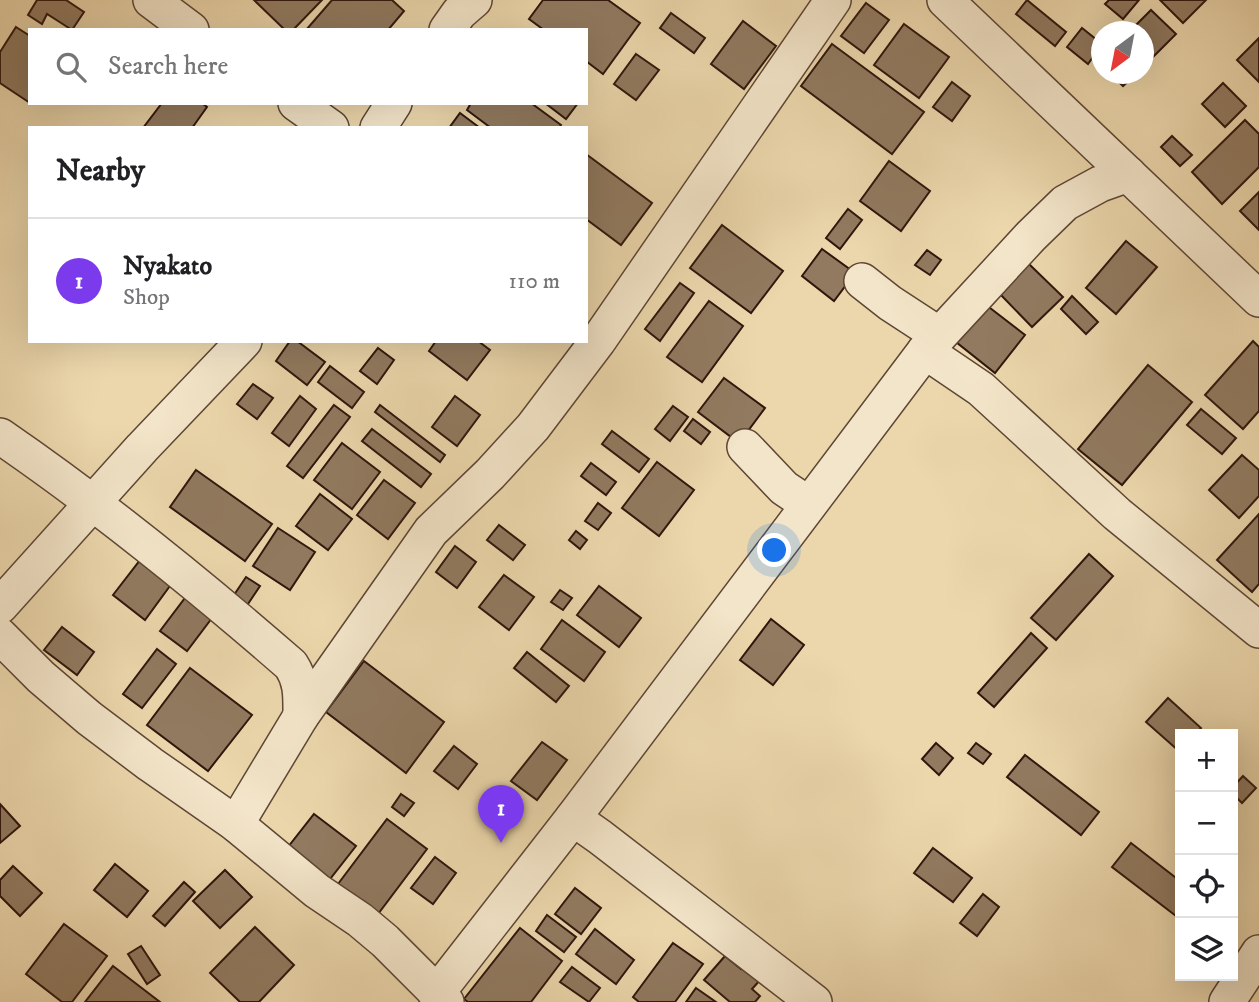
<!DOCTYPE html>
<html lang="en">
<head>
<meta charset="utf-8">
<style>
	:root { --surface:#fff; --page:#f2f2f2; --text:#202124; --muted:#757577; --line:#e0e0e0; --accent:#7c3aed }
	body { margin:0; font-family:"IM FELL DW Pica",serif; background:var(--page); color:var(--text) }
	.controls { position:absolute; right:21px; bottom:21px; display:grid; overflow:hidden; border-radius:0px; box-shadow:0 7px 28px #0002 }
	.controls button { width:63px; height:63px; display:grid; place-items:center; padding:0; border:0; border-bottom:2px solid var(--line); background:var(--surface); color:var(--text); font:35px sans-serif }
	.compass { position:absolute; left:1091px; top:21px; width:63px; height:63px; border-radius:50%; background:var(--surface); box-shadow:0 7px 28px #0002; rotate:212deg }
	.you { position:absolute; left:775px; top:551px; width:24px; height:24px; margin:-18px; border:5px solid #fff; border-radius:50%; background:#1a73e8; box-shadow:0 0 0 10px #1a73e833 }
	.badge { display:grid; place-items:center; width:46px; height:46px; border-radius:50%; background:var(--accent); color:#fff; font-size:23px; font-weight:700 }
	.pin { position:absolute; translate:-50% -58px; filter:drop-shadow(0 2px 4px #0008) }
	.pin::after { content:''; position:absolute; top:37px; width:24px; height:21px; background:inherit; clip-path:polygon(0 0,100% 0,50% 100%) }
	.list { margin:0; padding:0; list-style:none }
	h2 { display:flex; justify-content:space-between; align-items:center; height:91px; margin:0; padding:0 28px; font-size:30px }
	h2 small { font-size:23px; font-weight:400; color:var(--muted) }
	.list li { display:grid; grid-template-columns:46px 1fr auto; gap:21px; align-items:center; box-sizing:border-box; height:126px; padding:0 28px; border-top:2px solid var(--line) }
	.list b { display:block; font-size:26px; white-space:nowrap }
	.list p { margin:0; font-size:23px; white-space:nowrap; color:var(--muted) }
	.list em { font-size:23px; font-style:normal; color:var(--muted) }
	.icon { flex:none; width:38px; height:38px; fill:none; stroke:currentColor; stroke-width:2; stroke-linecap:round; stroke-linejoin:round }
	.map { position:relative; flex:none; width:1259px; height:1002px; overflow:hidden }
	.search { position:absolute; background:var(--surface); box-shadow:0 7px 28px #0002; left:28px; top:28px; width:560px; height:77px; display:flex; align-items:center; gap:18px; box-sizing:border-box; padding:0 24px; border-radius:0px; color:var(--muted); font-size:26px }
	.panel { position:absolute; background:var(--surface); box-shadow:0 7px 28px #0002; left:28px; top:126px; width:560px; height:217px; border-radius:0px }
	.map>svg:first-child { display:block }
</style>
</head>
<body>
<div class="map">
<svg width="1259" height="1002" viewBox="0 0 1259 1002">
	<rect width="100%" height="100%" fill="#ecd7ac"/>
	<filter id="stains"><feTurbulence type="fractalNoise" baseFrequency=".00286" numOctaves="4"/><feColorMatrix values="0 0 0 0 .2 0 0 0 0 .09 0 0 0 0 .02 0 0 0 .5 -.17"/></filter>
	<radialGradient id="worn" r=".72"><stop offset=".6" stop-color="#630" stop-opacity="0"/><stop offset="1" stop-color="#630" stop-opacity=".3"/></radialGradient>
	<g fill="#917a60" stroke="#2f160d" stroke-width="2">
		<polygon points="37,0 66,0 84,12 72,30 47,14 42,24 28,15"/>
		<polygon points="254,0 322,0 293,30 285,30"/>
		<polygon points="332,0 392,0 404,11 388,30 306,30"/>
		<polygon points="543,0 608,0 640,23 603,74 586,61 586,30 544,30 529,19"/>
		<polygon points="1027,0 1066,32 1055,46 1016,14"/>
		<polygon points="1109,0 1139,0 1123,19 1105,4"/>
		<polygon points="1160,0 1206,0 1183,23"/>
		<polygon points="866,3 889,20 864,53 841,36"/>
		<polygon points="1151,10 1176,34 1144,66 1144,32 1129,32"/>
		<polygon points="671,13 705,38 694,53 660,28"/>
		<polygon points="743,21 776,46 744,89 711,64"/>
		<polygon points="904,24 949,57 919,98 874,65"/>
		<polygon points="16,27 30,36 30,103 0,83 0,52"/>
		<polygon points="1082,28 1102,44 1088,64 1067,47"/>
		<polygon points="1259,38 1259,82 1237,60"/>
		<polygon points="832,44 924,112 892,154 801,86"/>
		<polygon points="636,54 659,70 636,100 614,84"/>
		<polygon points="1111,74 1136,74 1123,86"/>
		<polygon points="952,82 970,96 952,121 933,107"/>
		<polygon points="1223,83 1246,106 1225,127 1202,104"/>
		<polygon points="162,103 202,103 207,107 192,128 143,128"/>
		<polygon points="471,103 531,103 561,125 559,128 491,128 467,110"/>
		<polygon points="545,103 578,103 566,119"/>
		<polygon points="460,113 480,128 449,128"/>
		<polygon points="1245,120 1259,134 1259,167 1222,204 1192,172"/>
		<polygon points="1172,136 1192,155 1180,166 1161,147"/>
		<polygon points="586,154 652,203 621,245 586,219"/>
		<polygon points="889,161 930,191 901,231 860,201"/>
		<polygon points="1259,192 1259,230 1240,211"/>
		<polygon points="848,209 862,220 840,249 826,238"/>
		<polygon points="722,225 783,271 751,313 690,268"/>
		<polygon points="1126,241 1157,267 1116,314 1086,288"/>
		<polygon points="822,249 855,273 834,301 802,276"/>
		<polygon points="927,250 941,260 930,275 915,265"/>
		<polygon points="1029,264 1063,297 1032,327 999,293"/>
		<polygon points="680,283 694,293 660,341 645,329"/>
		<polygon points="1072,296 1098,322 1086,334 1061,309"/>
		<polygon points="709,301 743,326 702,382 667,357"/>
		<polygon points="981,301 1025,335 995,373 951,338"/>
		<polygon points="290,341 297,341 325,362 307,385 276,361"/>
		<polygon points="436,341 478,341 490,350 467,380 429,351"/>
		<polygon points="1253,341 1259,347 1259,411 1243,429 1205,395"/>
		<polygon points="378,348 394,360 377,384 360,371"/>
		<polygon points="1148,365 1192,402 1122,485 1078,449"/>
		<polygon points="330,366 364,392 352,408 318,382"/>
		<polygon points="724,378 765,408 739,443 698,412"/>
		<polygon points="253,384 273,398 257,419 237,404"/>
		<polygon points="300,396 316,409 289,446 272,433"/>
		<polygon points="455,396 480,415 457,446 432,427"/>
		<polygon points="334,405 350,417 303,478 287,466"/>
		<polygon points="380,405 445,455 440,462 375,412"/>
		<polygon points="673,406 688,417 670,441 655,429"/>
		<polygon points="1201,409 1236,438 1222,454 1187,425"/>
		<polygon points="693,419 710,432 701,444 684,431"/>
		<polygon points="372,429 431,474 421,487 362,441"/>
		<polygon points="612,431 649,459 639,472 602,444"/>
		<polygon points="342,443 380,472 352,509 314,480"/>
		<polygon points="1242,455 1259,470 1259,496 1239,518 1209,490"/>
		<polygon points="657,462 694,490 659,536 622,508"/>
		<polygon points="591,463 616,482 606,495 581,476"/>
		<polygon points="196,470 272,524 245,561 170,507"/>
		<polygon points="384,480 415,503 388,539 357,515"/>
		<polygon points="320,494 352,519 328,550 296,526"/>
		<polygon points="598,503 611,513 598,530 585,521"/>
		<polygon points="1259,514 1259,584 1252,592 1217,560"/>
		<polygon points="499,525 525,545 513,560 487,540"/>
		<polygon points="278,528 315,552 290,590 253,566"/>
		<polygon points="576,531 587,540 580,549 569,540"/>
		<polygon points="455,546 476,562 457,588 436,572"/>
		<polygon points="1089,554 1113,576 1056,640 1031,618"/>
		<polygon points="144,555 175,579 145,620 113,595"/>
		<polygon points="504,575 534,597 509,630 479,607"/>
		<polygon points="246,577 260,586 242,613 228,604"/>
		<polygon points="599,586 641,618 619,647 577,615"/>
		<polygon points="560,590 572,598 563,610 551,602"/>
		<polygon points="188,594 215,614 187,651 160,631"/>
		<polygon points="771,619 804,645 773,685 740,660"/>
		<polygon points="562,620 605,652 584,681 541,649"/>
		<polygon points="62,627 94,652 77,675 44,650"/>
		<polygon points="1031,633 1047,648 994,707 978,693"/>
		<polygon points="157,649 176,664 142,708 123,694"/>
		<polygon points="527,652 569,686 556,702 514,668"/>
		<polygon points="364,661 444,722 406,773 326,712"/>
		<polygon points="190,668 252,715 208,771 147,725"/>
		<polygon points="1168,698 1201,728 1196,734 1180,734 1180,752 1146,722"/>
		<polygon points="542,742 567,760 537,800 511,781"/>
		<polygon points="936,743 953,758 939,775 922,759"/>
		<polygon points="976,743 991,754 983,764 968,753"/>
		<polygon points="454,746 477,764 458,789 434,771"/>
		<polygon points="1025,755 1099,812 1081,835 1007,777"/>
		<polygon points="1243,776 1256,788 1242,803 1233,794 1233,787"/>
		<polygon points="401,794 414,803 404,816 392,807"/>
		<polygon points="0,804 20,826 0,843"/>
		<polygon points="314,814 356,846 330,879 288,847"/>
		<polygon points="387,819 427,849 378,914 338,884"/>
		<polygon points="1131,843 1180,881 1180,919 1112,867"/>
		<polygon points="933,848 972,878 953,902 914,873"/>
		<polygon points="435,857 456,873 433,904 411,888"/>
		<polygon points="115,864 148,891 127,917 94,890"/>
		<polygon points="13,866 42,893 20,916 0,896 0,880"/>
		<polygon points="225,870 252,897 220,928 193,901"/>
		<polygon points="184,882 195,892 165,926 153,916"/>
		<polygon points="575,888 601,908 581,934 555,914"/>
		<polygon points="983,894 999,907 977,936 960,923"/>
		<polygon points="547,915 576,937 564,952 536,931"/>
		<polygon points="64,924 107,956 72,1002 62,1002 26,974"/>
		<polygon points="255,927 294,965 259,1002 240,1002 210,973"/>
		<polygon points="520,928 562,961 531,1002 468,1002 464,999"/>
		<polygon points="595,929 634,960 616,984 576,954"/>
		<polygon points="673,943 703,964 675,1002 639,1002 633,997"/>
		<polygon points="141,946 160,975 147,984 128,954"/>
		<polygon points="725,956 741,969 744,965 761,979 752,989 760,996 755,1002 730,1002 704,980"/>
		<polygon points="113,966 160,1002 85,1002"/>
		<polygon points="572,967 600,988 589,1002 560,982"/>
		<polygon points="696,988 716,1002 686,1002"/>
	</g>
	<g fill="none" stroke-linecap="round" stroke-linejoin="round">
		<defs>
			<g id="minor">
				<polyline points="151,0 191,30"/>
				<polyline points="945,0 1259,299"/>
				<polyline points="447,30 459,13 474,0"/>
				<polyline points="296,103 331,128"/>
				<polyline points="378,128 394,103"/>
				<polyline points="862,281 890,303 939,335"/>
				<polyline points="925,351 981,389 1117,514 1259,630"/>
				<path d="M0 436C102 506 198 584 291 665 302 682 301 696 301 716"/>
				<polyline points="745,447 784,488 808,504"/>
				<polyline points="0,606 142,448 244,341"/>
				<polyline points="0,636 41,677 89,718 150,764 236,824 317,891 360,920 385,941 446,1002"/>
				<polyline points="573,818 600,837 814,1002"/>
				<polyline points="236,824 301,716 431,531 490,474 533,427 598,341 833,0"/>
				<polyline points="436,994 573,818 925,351 1031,236 1065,203 1100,184 1128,174"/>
				<polyline points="1227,1002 1259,953"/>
			</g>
		</defs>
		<use href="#minor" stroke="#5e4635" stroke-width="38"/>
		<use href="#minor" stroke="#f3e5c9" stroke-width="35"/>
	</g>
	<rect width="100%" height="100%" filter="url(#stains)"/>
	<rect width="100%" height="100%" fill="url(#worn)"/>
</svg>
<div class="controls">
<button>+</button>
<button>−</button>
<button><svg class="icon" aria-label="locate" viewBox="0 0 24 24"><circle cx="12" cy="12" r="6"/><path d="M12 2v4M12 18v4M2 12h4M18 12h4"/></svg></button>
<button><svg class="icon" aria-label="layers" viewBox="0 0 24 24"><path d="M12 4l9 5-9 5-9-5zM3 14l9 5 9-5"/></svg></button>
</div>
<svg class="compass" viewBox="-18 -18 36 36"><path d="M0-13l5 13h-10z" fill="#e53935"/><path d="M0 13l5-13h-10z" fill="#757577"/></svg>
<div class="you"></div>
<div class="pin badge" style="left:501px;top:843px">1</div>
<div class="search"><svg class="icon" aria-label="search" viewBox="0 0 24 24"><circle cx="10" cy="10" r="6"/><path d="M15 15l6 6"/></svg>Search here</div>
<section class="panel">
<h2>Nearby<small></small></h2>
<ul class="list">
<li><span class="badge">1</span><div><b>Nyakato</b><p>Shop</p></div><em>110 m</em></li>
</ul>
</section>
</div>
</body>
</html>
